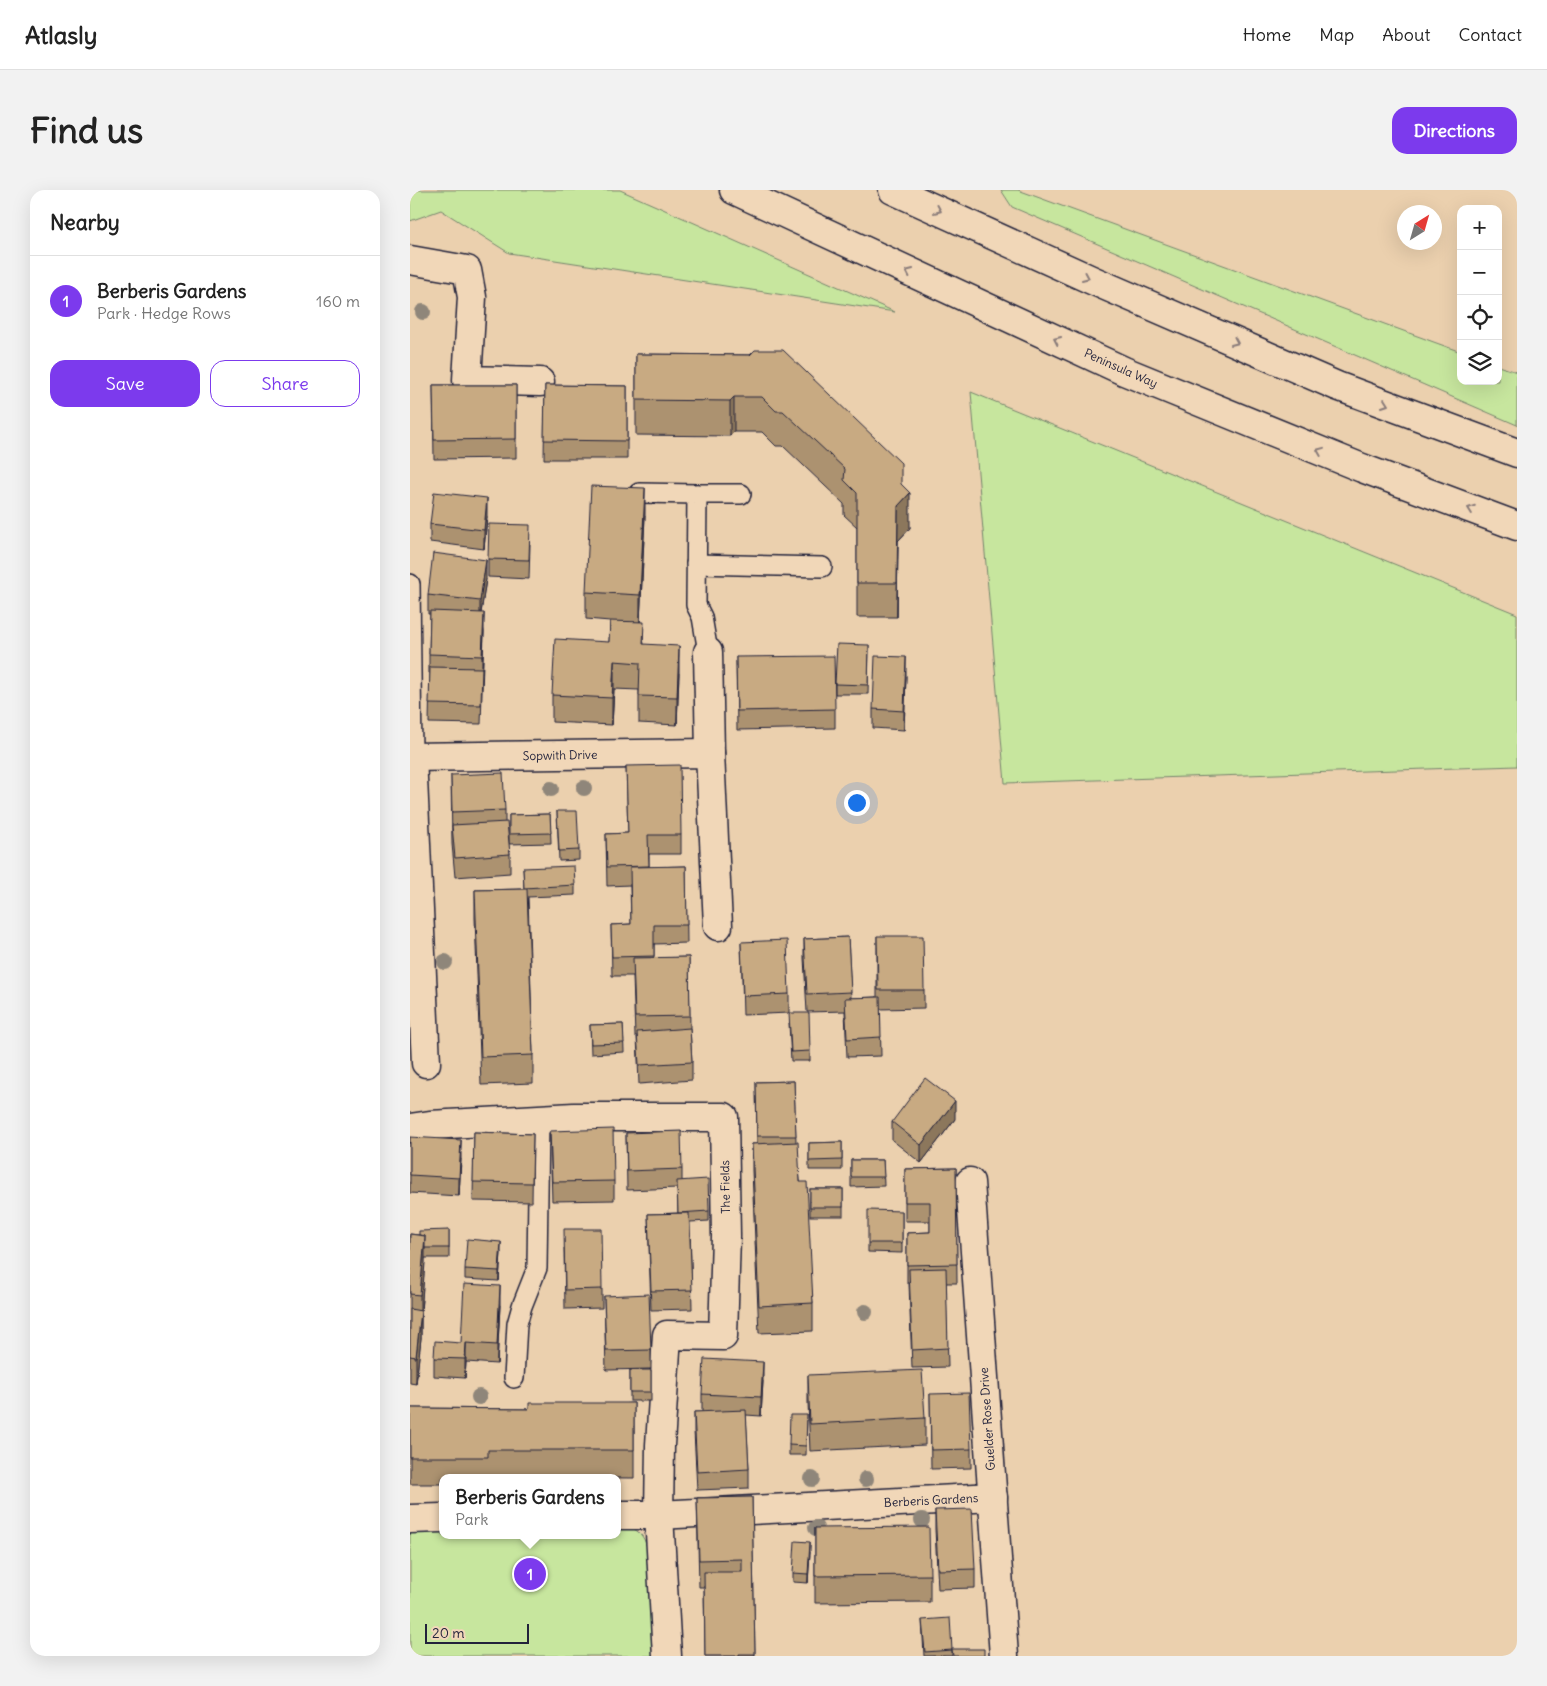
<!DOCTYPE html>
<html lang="en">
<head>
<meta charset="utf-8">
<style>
	:root { --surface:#fff; --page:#f2f2f2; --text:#222; --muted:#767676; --line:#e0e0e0; --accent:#7c3aed }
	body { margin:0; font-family:Delius,sans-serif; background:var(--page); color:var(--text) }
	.controls { position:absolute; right:15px; top:15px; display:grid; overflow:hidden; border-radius:10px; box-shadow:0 5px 20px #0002 }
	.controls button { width:45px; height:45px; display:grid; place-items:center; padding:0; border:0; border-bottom:1px solid var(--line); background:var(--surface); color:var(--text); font:25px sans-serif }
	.compass { position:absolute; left:987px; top:15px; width:45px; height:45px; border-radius:50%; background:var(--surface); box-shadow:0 5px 20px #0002; rotate:37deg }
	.scale { position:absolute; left:15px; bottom:12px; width:104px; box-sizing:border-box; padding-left:5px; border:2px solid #22223b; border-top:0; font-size:14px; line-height:18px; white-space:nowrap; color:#22223b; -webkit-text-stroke:4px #f1d7b8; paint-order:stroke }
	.you { position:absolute; left:446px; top:612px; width:18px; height:18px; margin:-12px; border:4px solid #fff; border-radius:50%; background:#1a73e8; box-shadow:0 0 0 8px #1a73e833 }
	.badge { display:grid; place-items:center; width:32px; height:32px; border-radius:50%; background:var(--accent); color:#fff; font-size:16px; font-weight:700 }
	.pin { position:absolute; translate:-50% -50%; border:2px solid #fff; box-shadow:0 1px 5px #0006 }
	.popup { position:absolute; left:29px; top:1284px; width:182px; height:65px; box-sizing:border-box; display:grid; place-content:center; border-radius:10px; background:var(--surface); filter:drop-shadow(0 1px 4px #0005); font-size:16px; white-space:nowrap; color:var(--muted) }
	.popup b { font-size:19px; color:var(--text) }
	.popup::after { content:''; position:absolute; left:50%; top:100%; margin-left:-10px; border:10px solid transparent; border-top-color:var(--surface) }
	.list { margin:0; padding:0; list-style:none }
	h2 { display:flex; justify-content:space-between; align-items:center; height:65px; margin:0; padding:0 20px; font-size:21px }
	h2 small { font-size:16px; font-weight:400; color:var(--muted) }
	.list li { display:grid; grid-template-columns:32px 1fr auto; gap:15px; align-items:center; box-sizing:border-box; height:90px; padding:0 20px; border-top:1px solid var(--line) }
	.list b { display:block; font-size:19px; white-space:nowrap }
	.list p { margin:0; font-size:16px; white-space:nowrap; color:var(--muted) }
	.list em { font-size:16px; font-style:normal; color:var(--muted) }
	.actions { display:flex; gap:10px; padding:15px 20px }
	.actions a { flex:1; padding:11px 0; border:1px solid var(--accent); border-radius:15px; text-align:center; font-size:18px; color:var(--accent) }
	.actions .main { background:var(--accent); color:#fff }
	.icon { flex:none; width:28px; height:28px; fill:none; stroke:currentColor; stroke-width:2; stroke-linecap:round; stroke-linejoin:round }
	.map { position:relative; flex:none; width:1107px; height:1466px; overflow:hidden; border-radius:15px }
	header { display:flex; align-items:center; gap:30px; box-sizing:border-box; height:70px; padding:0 25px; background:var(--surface); border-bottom:1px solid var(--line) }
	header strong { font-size:24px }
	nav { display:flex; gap:28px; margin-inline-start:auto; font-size:18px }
	.intro { display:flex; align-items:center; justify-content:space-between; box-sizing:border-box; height:120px; padding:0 30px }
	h1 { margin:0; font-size:35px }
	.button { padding:12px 22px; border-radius:15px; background:var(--accent); color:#fff; font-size:18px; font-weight:700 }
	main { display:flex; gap:30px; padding:0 30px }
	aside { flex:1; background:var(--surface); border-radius:15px; box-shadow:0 5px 20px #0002 }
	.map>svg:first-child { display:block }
</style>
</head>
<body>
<header>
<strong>Atlasly</strong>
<nav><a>Home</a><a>Map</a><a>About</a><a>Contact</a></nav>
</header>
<div class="intro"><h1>Find us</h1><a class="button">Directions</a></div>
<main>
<aside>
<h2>Nearby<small></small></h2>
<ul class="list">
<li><span class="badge">1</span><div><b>Berberis Gardens</b><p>Park · Hedge Rows</p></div><em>160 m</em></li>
</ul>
<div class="actions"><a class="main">Save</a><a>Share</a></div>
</aside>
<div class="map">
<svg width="1107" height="1466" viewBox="0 0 1107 1466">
	<rect width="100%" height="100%" fill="#ebd0ae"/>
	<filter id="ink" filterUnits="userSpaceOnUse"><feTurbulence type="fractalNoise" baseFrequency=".02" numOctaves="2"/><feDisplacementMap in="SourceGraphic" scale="10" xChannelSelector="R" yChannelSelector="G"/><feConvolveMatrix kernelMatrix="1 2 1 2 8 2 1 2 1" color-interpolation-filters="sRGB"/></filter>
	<g filter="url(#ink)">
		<g fill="#c7e69e" stroke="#74846c">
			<polygon points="0,0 210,0 485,122 99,63 31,20 0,31"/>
			<polygon points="591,0 608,0 1051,162 1051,191 1088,191 1088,176 1107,182 1107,235 602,17"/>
			<polygon points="561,202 1107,424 1107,576 595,593"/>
			<path d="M208 1335C217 1337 225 1337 232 1346 245 1363 242 1441 243 1466H0V1341L32 1339V1345H208Z"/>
		</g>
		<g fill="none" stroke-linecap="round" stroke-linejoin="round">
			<defs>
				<g id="service">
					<polyline points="229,303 287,304 286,415 292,427 298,462"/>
					<polyline points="287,304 331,304"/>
					<polyline points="286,374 412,377"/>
					<polyline points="0,394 2,567"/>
					<polyline points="104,1188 107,1134 112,1116 127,1078 129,929"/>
				</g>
				<g id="minor">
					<polyline points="0,70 57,80 62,107 57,190 130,192"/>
					<polyline points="298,462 300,563"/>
					<polyline points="0,567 300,563 308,736"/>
					<polyline points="2,567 16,873"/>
					<polyline points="0,938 20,935 164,927 314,927 316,1046 313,1146 257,1145 250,1255 249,1325 257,1466"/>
					<polyline points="560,992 594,1466"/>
					<polyline points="208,1325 249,1325 583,1307"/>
					<polyline points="0,1329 32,1328"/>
				</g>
				<g id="primary">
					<polyline points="324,0 714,181 952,278 1107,336"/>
					<polyline points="483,0 684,91 927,196 1107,263"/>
				</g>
			</defs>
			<use href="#service" stroke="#22223b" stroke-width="22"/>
			<use href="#minor" stroke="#22223b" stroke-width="31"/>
			<use href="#primary" stroke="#22223b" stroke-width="31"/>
			<use href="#service" stroke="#f1d7b8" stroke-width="19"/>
			<use href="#minor" stroke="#f1d7b8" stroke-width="28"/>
			<use href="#primary" stroke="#f1d7b8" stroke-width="28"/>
		</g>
		<g fill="#8f867a">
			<circle cx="13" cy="122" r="8"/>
			<circle cx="174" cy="598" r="8"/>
			<circle cx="141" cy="599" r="8"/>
			<circle cx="35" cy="772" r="8"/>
			<circle cx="455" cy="1122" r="8"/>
			<circle cx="69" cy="1207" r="8"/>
			<circle cx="402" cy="1289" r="8"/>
			<circle cx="456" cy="1289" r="8"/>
			<circle cx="512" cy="1330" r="8"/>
			<circle cx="406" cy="1338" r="8"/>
		</g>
		<g fill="#ac9270" stroke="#22223b">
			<polygon points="226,164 340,165 491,294 500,338 488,351 487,427 447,427 447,337 434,325 434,314 373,256 366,256 352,242 324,242 320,246 226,245"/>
			<polygon points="23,195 106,195 106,268 24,269"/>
			<polygon points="135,195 217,196 217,269 134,269"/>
			<polygon points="235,326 230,432 234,454 269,483 267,535 229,533 229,500 204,499 202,535 142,532 142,505 199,452 200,431 176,429 176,402"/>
			<polygon points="77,327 74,359 20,352 20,334"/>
			<polygon points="120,354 119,389 78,387 78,369"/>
			<polygon points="76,389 71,423 74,442 71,534 19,533 20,483 19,483 19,464 20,424 18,424 18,405"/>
			<polygon points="459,455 458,504 425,504 425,494"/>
			<polygon points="326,467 425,519 425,538 327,540"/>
			<polygon points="496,486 494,540 463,538 463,519"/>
			<polygon points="216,576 271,645 271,664 239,664 239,677 276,676 277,753 244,754 244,768 279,767 280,838 282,872 282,890 229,894 227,846 225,846 223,786 202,786 201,735 221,734 220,695 197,696 196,644 218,643"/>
			<polygon points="41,585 95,620 95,632 100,664 100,683 45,687 42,654"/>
			<polygon points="147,621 169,660 169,670 149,671"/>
			<polygon points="140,624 141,653 99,654 99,625"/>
			<polygon points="113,678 165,695 165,705 118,707 123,865 123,893 71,895 65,728 65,700 114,699"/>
			<polygon points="467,746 514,800 514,818 470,819 471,866 437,867 435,821 397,822 394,768 394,749 438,747 441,808 467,807"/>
			<polygon points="331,752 379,804 379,823 333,825"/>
			<polygon points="379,833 400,861 400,871 381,871"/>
			<polygon points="213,834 214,862 181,864 180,835"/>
			<polygon points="384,891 386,952 403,1113 403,1141 349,1143 342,981 342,954 347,954 346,892"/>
			<polygon points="545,929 511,973 482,950 482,932"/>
			<polygon points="140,941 204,991 204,1010 142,1011"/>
			<polygon points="64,942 123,944 122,1012 63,1011"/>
			<polygon points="216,943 272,979 272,990 299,1021 299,1031 280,1032 282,1119 241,1120 238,1024 268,1023 267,998 217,1000"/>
			<polygon points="0,947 51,969 49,1006 0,1003"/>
			<polygon points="432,952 432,980 399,980 399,953"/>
			<polygon points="441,970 473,970 474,996 441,997"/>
			<polygon points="546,978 547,1093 536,1093 538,1177 502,1178 499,1093 497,1093 497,1043 520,1042 520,1031 495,1031 495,979"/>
			<rect x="400" y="999" width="33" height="27"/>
			<polygon points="492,1021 492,1063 458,1062 458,1053"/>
			<polygon points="39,1040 39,1068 15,1068 11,1121 11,1148 6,1194 0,1193 0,1044 9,1045"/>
			<polygon points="154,1058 192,1099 192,1118 155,1119"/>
			<polygon points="91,1062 89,1091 55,1089 55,1079"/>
			<polygon points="194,1106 241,1160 241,1179 196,1180"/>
			<polygon points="90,1115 87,1174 56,1172 55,1188 24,1186 24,1168 51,1153"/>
			<rect x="220" y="1180" width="21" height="31"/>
			<polygon points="398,1185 515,1228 515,1255 400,1261 398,1213"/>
			<polygon points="353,1191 351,1226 336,1225 339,1279 339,1298 287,1300 284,1241 284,1222 292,1222 292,1204"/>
			<polygon points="520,1204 561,1259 561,1278 521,1279"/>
			<polygon points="224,1213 224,1288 78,1287 78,1288 32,1288 32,1294 0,1294 0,1218 119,1219"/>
			<polygon points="397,1225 396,1265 379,1265 379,1255"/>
			<polygon points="342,1307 345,1466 295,1466 294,1397 289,1397 287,1308"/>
			<polygon points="525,1320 565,1379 565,1398 528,1399 525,1339"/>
			<polygon points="405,1338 520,1385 520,1412 405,1413"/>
			<polygon points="400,1362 398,1393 383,1392 383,1383"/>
			<polygon points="512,1430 542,1460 542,1466 514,1466"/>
		</g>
		<g fill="#8c775b" stroke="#22223b">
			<polygon points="324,207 324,242 320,246 320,211"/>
			<polygon points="235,298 235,326 230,432 230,405"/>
			<polygon points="500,303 500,338 488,351 487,427 488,316"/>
			<polygon points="77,308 77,327 74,359 74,340"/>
			<polygon points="76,370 76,389 70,430 70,411"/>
			<polygon points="74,423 74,442 72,484 72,466"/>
			<polygon points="269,456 269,483 267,535 267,507"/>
			<polygon points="496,467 496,486 494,540 494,521"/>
			<polygon points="204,471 204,499 202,535 202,508"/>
			<polygon points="545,911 545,929 511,973 511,955"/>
			<polygon points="51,950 51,969 49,1006 49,988"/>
			<polygon points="15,1046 15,1073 11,1121 11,1148 6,1194 6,1167 10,1131 10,1105"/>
			<polygon points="91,1052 91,1062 89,1091 89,1081"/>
			<polygon points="90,1096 90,1115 87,1174 87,1155"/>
			<polygon points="56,1153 56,1172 55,1188 55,1169"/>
			<polygon points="353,1172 353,1191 351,1226 351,1207"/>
			<polygon points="400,1352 400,1362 398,1393 398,1384"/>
		</g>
		<g fill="#c8aa82" stroke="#22223b">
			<polygon points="345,160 373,160 491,273 491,294 500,303 488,316 487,393 447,393 447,303 434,290 435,279 373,221 366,221 352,207 324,207 320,211 226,210 226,164 340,165"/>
			<polygon points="23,195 106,195 106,249 24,250"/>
			<polygon points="135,195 217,196 217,251 134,250"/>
			<polygon points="181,296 235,298 230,405 176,402"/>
			<polygon points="24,302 77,308 74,340 20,334"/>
			<polygon points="79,334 120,335 119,370 78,369"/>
			<polygon points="23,363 76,370 70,411 18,405"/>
			<polygon points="20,421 74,423 72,466 19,464"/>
			<polygon points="200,431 234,432 233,454 269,456 267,507 229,506 230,473 204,471 202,508 142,505 145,449 199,452"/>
			<polygon points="427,454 459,455 458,495 425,494"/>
			<polygon points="424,466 425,519 327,521 326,467"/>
			<polygon points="465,466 496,467 494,521 463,519"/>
			<polygon points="20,477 72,478 71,515 19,514"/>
			<polygon points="270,575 271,645 238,645 239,676 197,677 196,644 218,643 216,576"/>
			<polygon points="93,583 95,620 42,622 41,585"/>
			<polygon points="147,621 167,621 169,660 149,661"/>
			<polygon points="140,624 141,643 99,644 99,625"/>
			<polygon points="97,632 100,664 45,668 42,635"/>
			<polygon points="164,676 165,695 114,698 113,678"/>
			<polygon points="276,676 277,735 244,735 244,766 202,767 201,735 221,734 220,677"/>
			<polygon points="117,699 123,865 71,867 65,700"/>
			<polygon points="467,746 513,746 514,800 468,800"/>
			<polygon points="438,747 441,802 397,804 394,749"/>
			<polygon points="377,750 379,804 333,806 331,752"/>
			<polygon points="279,767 280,826 225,827 223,768"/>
			<polygon points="470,807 471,847 437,849 435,808"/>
			<polygon points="379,823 399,823 400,861 381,862"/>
			<polygon points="213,834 214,853 181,854 180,835"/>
			<polygon points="280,838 282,872 229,875 227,842"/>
			<polygon points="515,888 545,911 511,955 482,932"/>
			<polygon points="384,891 386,946 347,946 346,892"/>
			<polygon points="203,939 204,991 142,992 140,941"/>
			<polygon points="271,941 272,979 217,981 216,943"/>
			<polygon points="64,942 123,944 122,993 63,992"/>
			<polygon points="0,947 51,950 49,988 0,985"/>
			<polygon points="388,952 390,992 397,992 403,1113 349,1116 342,954"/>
			<polygon points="432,952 432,970 399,971 399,953"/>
			<polygon points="441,970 473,970 474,987 441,987"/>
			<polygon points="546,978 547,1074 497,1075 497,1043 520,1042 520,1012 495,1012 495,979"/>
			<polygon points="298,989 299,1021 268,1023 267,991"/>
			<rect x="400" y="999" width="33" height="18"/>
			<polygon points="458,1020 492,1021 492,1053 458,1053"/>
			<polygon points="279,1023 282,1100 241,1101 238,1024"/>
			<polygon points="154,1039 191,1039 192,1099 155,1100"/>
			<polygon points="39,1040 39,1058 15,1058 15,1046 9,1045 9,1041"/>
			<polygon points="0,1044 15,1046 10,1105 0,1104"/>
			<polygon points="57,1049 91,1052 89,1081 55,1079"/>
			<polygon points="536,1078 538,1158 502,1160 499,1079"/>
			<polygon points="54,1094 90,1096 87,1155 56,1153 55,1169 24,1168 25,1151 51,1153"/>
			<polygon points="239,1104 241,1160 196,1161 194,1106"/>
			<polygon points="0,1119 11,1121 6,1167 0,1166"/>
			<polygon points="294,1169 353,1172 351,1207 292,1204"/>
			<rect x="220" y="1180" width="21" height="22"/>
			<polygon points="512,1180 515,1228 400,1234 398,1185"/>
			<polygon points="559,1203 561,1259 521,1260 520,1204"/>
			<polygon points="119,1213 224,1213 224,1260 78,1260 78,1267 0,1267 0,1218 119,1219"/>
			<polygon points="336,1220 339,1279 287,1282 284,1222"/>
			<polygon points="380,1225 397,1225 396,1256 379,1255"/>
			<polygon points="342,1307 345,1464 329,1464 329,1466 295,1466 294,1382 332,1382 332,1369 289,1370 287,1308"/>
			<polygon points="562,1319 565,1379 528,1380 525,1320"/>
			<polygon points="519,1337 520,1385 405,1386 405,1338"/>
			<polygon points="385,1351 400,1352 398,1384 383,1383"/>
			<polygon points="540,1428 542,1460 515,1462 512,1430"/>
			<polygon points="542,1459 574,1459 574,1466 543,1466"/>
		</g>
		<defs><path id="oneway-chevron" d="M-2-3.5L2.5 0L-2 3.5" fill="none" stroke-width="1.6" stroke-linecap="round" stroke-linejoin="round" transform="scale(1.25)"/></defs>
		<g stroke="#8a7c7a">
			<use href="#oneway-chevron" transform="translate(528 20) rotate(24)"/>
			<use href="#oneway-chevron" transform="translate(499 82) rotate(-155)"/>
			<use href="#oneway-chevron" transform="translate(676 87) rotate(24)"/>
			<use href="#oneway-chevron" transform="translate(647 150) rotate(-155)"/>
			<use href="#oneway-chevron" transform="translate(825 152) rotate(24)"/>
			<use href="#oneway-chevron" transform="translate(975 214) rotate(20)"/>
			<use href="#oneway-chevron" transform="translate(910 261) rotate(-158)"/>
			<use href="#oneway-chevron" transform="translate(1061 319) rotate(-160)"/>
		</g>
	</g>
	<g text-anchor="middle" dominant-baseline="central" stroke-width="4" stroke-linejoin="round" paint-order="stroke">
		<g font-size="12" fill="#22223b" stroke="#f1d7b8">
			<text transform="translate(711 178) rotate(24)">Peninsula Way</text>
			<text transform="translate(150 565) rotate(-1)">Sopwith Drive</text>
			<text transform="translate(315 997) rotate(-91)">The Fields</text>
			<text transform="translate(577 1229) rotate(-94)">Guelder Rose Drive</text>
			<text transform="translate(521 1310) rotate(-3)">Berberis Gardens</text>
		</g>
	</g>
</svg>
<div class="controls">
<button>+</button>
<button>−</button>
<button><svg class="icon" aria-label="locate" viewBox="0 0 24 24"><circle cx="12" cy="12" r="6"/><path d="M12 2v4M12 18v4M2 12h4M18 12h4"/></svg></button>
<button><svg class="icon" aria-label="layers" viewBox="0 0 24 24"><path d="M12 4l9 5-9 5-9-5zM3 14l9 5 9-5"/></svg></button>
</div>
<svg class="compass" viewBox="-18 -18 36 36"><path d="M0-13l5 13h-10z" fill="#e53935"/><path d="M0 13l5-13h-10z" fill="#767676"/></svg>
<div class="scale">20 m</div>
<div class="you"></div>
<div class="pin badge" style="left:120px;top:1384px">1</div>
<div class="popup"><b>Berberis Gardens</b>Park</div>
</div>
</main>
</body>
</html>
